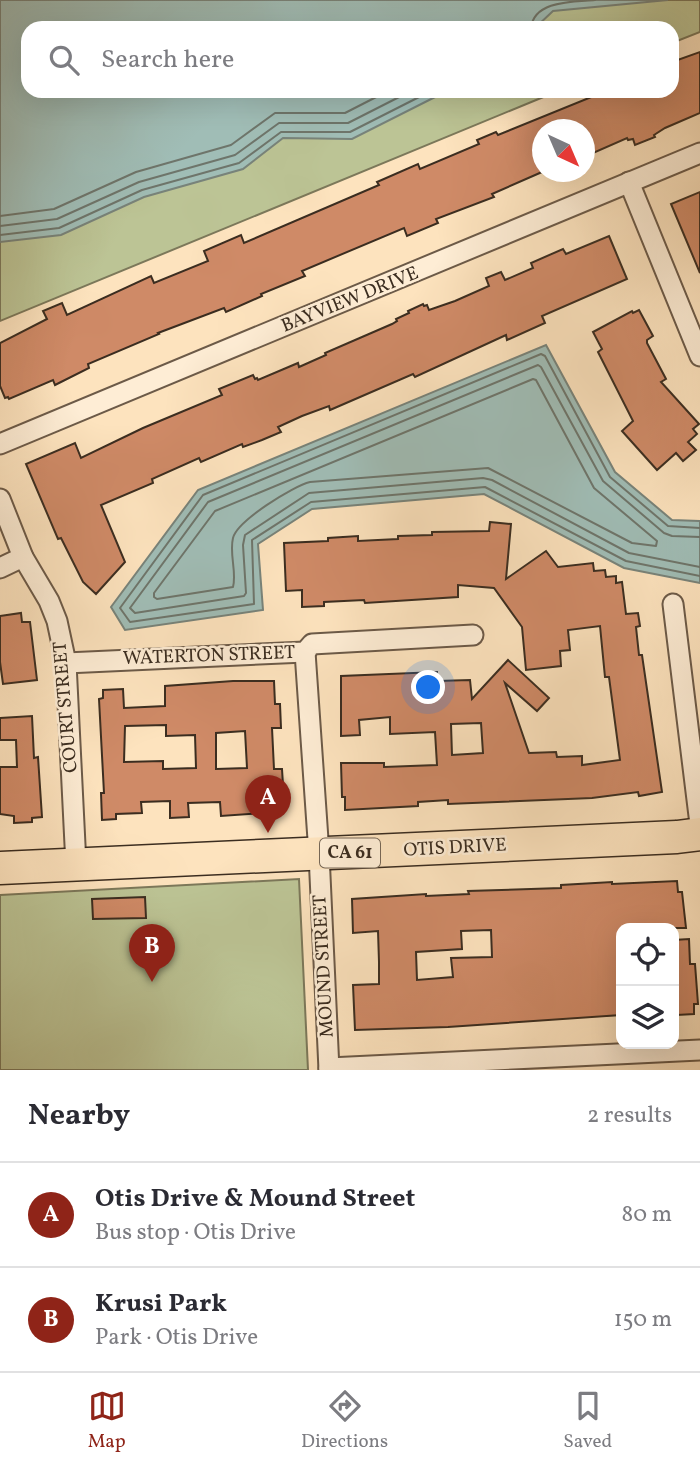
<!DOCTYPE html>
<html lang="en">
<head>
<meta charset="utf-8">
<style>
	:root { --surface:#fff; --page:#f7f7f7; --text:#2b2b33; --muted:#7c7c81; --line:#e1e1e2; --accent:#8f2418 }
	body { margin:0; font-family:Vollkorn,serif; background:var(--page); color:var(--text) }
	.controls { position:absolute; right:21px; bottom:21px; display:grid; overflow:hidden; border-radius:14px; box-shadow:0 7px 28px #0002 }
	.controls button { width:63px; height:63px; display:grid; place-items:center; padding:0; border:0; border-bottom:2px solid var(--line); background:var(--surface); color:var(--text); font:35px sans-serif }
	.compass { position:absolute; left:532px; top:119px; width:63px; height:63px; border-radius:50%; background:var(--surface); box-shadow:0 7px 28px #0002; rotate:136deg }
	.you { position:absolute; left:429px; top:688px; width:24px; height:24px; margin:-18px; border:5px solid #fff; border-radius:50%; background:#1a73e8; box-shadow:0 0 0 10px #1a73e833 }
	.badge { display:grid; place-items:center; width:46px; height:46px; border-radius:50%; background:var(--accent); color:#fff; font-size:23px; font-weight:700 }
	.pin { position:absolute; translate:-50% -58px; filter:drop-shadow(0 2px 4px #0008) }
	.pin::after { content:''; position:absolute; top:37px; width:24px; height:21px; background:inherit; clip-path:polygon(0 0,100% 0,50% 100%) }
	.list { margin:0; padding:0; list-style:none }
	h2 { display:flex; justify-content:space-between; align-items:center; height:91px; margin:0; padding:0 28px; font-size:30px }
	h2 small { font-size:23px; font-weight:400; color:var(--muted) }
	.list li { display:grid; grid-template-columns:46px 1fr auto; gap:21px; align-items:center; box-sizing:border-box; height:105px; padding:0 28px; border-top:2px solid var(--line) }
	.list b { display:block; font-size:26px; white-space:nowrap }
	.list p { margin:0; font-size:23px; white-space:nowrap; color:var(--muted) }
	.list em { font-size:23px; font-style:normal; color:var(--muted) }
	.icon { flex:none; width:38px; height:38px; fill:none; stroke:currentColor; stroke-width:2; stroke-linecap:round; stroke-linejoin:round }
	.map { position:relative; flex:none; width:700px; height:1070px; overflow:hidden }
	.search { position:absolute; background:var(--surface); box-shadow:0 7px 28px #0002; left:21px; right:21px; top:21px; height:77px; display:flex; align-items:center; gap:18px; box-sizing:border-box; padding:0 24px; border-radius:21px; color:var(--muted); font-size:26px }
	.sheet { height:301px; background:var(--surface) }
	nav { display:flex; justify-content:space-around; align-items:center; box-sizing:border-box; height:98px; border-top:2px solid var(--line); background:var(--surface); font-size:19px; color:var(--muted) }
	nav a { display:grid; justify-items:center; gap:4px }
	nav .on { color:var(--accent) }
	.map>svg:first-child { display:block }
</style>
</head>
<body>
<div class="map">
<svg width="700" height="1070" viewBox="0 0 700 1070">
	<rect width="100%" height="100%" fill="#fde3be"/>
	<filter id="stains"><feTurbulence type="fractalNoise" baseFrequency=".00286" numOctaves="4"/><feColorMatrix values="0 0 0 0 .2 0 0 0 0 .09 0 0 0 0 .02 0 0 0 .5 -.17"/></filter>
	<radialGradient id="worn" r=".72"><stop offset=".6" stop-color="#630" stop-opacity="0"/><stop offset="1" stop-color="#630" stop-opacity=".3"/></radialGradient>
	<g fill="#bcc495" stroke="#7c785a" stroke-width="2">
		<polygon points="0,0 28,28 28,91 558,91 0,321"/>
		<polygon points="345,0 700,0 700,32 672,43 672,28 374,28"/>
		<polygon points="299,879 308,1070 0,1070 0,895"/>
	</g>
	<g fill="#a0bdb6" stroke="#78837a" stroke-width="2">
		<polygon points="0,0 668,0 553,11 535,28 28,28 28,91 447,91 352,139 283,138 243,169 144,197 61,235 0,242"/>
		<polygon points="546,345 615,472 672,520 700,521 700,583 624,568 484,494 312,509 258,544 263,610 125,630 111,607 198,490"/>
	</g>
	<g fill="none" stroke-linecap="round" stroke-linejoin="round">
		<g stroke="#6e756b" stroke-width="2">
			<path d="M531 28C534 0 574 2 595 0"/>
			<polyline points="0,216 54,209 136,172 231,145 275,113 345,113 388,91"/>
			<polyline points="0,226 57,219 139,182 235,155 279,123 348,123 411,91"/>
			<polyline points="0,235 59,228 142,190 239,163 281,132 350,132 431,91"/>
			<path d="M533 379 536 380 594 488 657 541 656 546 632 543 488 468 310 482C293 486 237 521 233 538 229 554 237 572 233 587L157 599 154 597V593L215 511Z"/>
			<polyline points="700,528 668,526 610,477 545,356 541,354 203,495 120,608 130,622 254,604 252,540 311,502 485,487 626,561 700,576"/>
			<polyline points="700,537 672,536 664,533 603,481 541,367 538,365 208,502 130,608 135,613 244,596 246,593 243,545 245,535 309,493 483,478 492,480 629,553 700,567"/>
		</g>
	</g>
	<g fill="#cf8a67" stroke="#3b2d20" stroke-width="2" fill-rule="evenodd">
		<polygon points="700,52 700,113 665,128 654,135 655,137 635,145 633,139 628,140 627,138 584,157 584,130 542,130 542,172 492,194 494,197 436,219 438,223 407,236 404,228 302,271 305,276 261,294 262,296 226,312 224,308 158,333 159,334 88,364 89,368 55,385 53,380 9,399 8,397 5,398 0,386 0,343 47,319 43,311 62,303 67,315 151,276 154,283 208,261 204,251 241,235 244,243 379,185 377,182 418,164 420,169 479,144 477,140 496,132 498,135 606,91 672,91 672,62"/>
		<polygon points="700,192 700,273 671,204"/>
		<polygon points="609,236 627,279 542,316 545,323 507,340 506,335 415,377 413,374 330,410 329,406 302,416 278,427 281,432 262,440 243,447 242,444 201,462 199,458 152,479 153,483 101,505 125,562 96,594 83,582 61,538 58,539 26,464 75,443 81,458 143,428 222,395 219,389 253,375 255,379 257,378 258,380 298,363 299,367 326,355 325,353 392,324 397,321 396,319 409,313 408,311 423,304 424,306 427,305 429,310 455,301 489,286 486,278 501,272 505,280 533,268 531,263 563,249 566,254"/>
		<polygon points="639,310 653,336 647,340 647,343 666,379 661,382 699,424 693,429 697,434 688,442 696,450 683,461 676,453 657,470 622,431 633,421 598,352 602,349 593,332 632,311 633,313"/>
		<path d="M490 522 511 524 506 579 546 551 558 567 593 563 594 571 605 570 606 577 616 576V583L622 582 626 614 638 613 640 626 636 627 639 655H642L662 792 639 796 638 792 592 798 448 804V800L418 802V806L345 810V797H342L341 763H384V767L437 765 435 732 390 734V717L359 720 360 735 341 736V676L437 672V681L470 680 472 699 508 660 549 698 537 711 505 683 529 753 556 752 557 757 582 756V765L620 760 609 677H605L600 626 568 630 570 650 560 651 561 666 526 670 522 627 494 588 458 585V597L365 603 364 600 324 602V606L302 607V590L286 591 284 543 328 541V538L358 536V541L398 539V536L432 535V532L489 531ZM481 723 483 753 452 755 451 724Z"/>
		<polygon points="21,613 22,622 30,622 37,680 3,684 0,662 0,616"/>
		<path d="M233 681H274L275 704H280L281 728H272L274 769H282L284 801 262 802 263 813 221 816 220 802 188 803 189 817 170 818V801L141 802 142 813 116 814V819L102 820 101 793H104L99 699 103 698V690L123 689 124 708 165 706V686ZM166 725V736L195 735 196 768 163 769V761L124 762 125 726ZM245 731 247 768 216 769V733Z"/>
		<polygon points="32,716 34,758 38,757 42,817 32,818 32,822 14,823 14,816 0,814 0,767 17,767 16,740 0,740 0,718"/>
		<path d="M677 881 678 892H682L686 928H621V1015L448 1027 355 1030 353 985 379 984V962L378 931 353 933 352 899 426 894V896L469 894 468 891 561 888V885L612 882V884ZM491 930 492 957 451 958 453 977 417 980 416 952 462 949 461 931Z"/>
		<polygon points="145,897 146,918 93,919 92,899"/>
		<polygon points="689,939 690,964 695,964 698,1004 694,1004 694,1014 677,1015 674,940"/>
	</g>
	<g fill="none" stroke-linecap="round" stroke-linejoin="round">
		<defs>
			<g id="street">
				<polyline points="629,182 700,356"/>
				<polyline points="0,444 700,153"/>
				<polyline points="0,499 23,557 49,601 57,621 66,663 76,865"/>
				<polyline points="0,568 23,557"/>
				<polyline points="673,604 700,824"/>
				<polyline points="305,652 319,854 329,1070"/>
				<polyline points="66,663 305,652 312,644 473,635"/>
				<polyline points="329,1068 700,1050"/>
			</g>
			<polyline id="primary" points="0,868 677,837 700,834"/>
		</defs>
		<use href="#street" stroke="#6c5a48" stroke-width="23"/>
		<use href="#primary" stroke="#3b2d20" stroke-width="35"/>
		<use href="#street" stroke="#feedd5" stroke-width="19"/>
		<use href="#primary" stroke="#fde3be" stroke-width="32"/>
	</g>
	<g text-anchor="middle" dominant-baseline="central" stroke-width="5" stroke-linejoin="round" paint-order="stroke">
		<rect fill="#feedd5" stroke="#766756" stroke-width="2" x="320" y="838.5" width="60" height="29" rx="5"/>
		<g font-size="18" font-weight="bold" fill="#3b2d20">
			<text x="350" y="853">CA 61</text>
		</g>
		<g font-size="19" fill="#3b2d20" stroke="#feedd5">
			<text transform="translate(350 300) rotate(-22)">BAYVIEW DRIVE</text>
			<text transform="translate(209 656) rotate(-2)">WATERTON STREET</text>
			<text transform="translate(66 707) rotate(-95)">COURT STREET</text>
			<text transform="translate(455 848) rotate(-3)">OTIS DRIVE</text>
			<text transform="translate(324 966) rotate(-93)">MOUND STREET</text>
		</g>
	</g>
	<rect width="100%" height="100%" filter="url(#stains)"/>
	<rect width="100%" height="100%" fill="url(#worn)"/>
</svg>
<div class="controls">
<button><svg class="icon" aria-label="locate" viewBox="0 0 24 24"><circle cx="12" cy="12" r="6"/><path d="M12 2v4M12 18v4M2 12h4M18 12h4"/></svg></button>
<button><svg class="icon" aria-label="layers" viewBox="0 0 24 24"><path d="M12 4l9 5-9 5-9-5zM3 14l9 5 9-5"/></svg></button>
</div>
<svg class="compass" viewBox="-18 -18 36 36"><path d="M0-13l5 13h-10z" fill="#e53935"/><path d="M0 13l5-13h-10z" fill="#7c7c81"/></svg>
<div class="you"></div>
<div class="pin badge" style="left:268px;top:833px">A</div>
<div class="pin badge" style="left:152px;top:982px">B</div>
<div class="search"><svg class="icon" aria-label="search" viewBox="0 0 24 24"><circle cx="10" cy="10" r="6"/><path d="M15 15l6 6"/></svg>Search here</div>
</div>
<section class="sheet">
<h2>Nearby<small>2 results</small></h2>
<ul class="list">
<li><span class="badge">A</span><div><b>Otis Drive &amp; Mound Street</b><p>Bus stop · Otis Drive</p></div><em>80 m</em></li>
<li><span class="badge">B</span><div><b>Krusi Park</b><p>Park · Otis Drive</p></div><em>150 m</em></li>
</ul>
</section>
<nav>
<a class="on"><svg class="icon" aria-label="map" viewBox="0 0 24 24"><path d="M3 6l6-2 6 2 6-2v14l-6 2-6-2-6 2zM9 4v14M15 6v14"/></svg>Map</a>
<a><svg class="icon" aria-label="directions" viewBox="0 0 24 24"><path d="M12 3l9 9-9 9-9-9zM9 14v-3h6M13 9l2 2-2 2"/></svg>Directions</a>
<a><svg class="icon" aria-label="saved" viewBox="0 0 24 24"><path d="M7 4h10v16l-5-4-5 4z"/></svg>Saved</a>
</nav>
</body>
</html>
